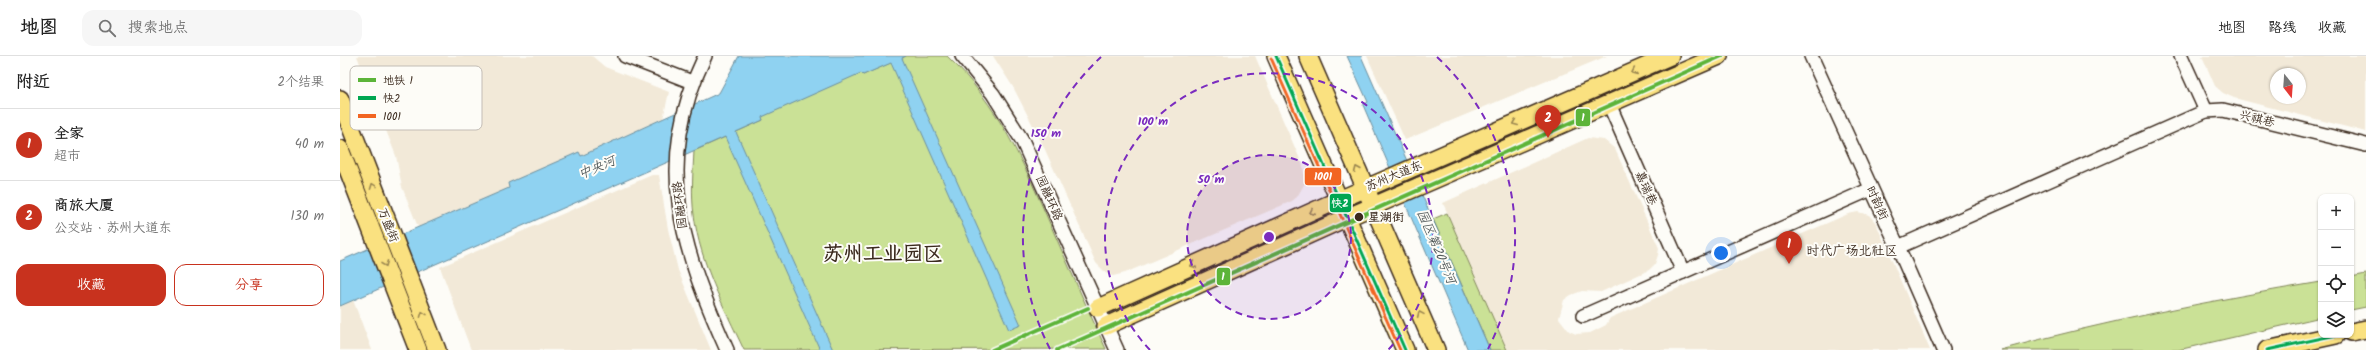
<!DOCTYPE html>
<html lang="zh">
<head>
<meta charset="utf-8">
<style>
	:root { --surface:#fff; --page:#f6f6f6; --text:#222; --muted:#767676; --line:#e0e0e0; --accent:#c8321e }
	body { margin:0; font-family:Kalam,"LXGW WenKai TC",sans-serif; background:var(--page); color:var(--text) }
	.controls { position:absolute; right:12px; bottom:12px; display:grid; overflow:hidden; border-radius:8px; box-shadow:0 1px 3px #0004 }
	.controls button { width:36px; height:36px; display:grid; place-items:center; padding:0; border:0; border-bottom:1px solid var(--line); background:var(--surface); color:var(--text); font:20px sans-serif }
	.compass { position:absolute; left:1930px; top:12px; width:36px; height:36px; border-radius:50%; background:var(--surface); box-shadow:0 1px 3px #0004; rotate:163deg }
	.you { position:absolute; left:1381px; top:197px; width:14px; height:14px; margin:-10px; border:3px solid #fff; border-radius:50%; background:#1a73e8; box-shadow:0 0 0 6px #1a73e833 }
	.badge { display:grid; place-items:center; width:26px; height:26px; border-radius:50%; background:var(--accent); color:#fff; font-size:13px; font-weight:700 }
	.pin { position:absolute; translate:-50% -33px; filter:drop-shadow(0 1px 2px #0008) }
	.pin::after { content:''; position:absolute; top:21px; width:14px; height:12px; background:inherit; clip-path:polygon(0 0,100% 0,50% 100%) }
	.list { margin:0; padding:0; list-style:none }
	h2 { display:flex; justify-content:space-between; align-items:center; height:52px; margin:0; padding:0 16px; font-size:17px }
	h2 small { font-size:13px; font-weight:400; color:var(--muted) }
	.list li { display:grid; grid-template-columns:26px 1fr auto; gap:12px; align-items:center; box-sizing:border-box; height:72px; padding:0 16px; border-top:1px solid var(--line) }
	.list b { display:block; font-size:15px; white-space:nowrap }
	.list p { margin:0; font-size:13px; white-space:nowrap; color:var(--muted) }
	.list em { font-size:13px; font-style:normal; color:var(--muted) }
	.actions { display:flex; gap:8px; padding:12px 16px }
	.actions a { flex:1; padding:9px 0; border:1px solid var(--accent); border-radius:12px; text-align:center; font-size:14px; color:var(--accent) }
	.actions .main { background:var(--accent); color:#fff }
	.icon { flex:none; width:22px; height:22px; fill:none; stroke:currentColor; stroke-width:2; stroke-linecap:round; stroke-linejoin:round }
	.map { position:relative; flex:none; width:2026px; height:294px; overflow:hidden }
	header { display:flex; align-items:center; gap:24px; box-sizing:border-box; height:56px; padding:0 20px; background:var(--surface); border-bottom:1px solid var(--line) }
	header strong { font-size:19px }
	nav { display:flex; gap:22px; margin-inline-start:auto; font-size:14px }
	.search { width:280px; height:36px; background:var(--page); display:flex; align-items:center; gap:10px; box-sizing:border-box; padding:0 14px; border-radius:12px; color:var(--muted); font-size:15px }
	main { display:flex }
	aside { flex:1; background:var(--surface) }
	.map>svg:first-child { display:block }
</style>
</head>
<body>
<header>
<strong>地图</strong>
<div class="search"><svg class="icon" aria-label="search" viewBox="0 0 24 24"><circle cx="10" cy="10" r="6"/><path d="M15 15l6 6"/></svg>搜索地点</div>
<nav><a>地图</a><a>路线</a><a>收藏</a></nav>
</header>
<main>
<aside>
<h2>附近<small>2个结果</small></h2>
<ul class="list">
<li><span class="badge">1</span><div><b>全家</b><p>超市</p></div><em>40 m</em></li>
<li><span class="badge">2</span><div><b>商旅大厦</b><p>公交站 · 苏州大道东</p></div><em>130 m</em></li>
</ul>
<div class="actions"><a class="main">收藏</a><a>分享</a></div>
</aside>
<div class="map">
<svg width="2026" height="294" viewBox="0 0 2026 294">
	<rect width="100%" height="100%" fill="#fdfcf7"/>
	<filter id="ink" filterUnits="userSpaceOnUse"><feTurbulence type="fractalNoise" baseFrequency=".025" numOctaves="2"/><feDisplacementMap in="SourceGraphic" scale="8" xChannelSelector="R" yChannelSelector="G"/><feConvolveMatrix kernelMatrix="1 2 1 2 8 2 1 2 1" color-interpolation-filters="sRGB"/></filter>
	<g filter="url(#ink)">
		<g fill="#f2e9d8" fill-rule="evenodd">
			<polygon points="17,0 252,0 265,11 329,36 323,63 241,100 239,97 168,128 170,132 78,171 62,131 56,100"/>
			<polygon points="653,0 915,0 963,110 965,127 957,141 952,145 785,217 773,220 768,219 756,207 702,87 673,31"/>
			<polygon points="1027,0 1267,0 1065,84"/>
			<path d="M1862 0H2026V76L1894 42 1883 37 1875 30ZM1936 18H1960V42H1936Z"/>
			<polygon points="1248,82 1264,84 1275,93 1319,192 1318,199 1315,208 1309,214 1261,236 1242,235 1231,239 1224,244 1219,262 1229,275 1236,278 1250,277 1266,269 1270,262 1508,158 1518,156 1529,159 1536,167 1590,294 1167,294 1103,147"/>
			<polygon points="312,119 319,119 328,173 338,214 371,294 131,294 100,211"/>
			<polygon points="13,244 32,294 0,294 0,250"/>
		</g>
		<g fill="#cae196" stroke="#82865a">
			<path d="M566 0H607C659 49 683 106 711 170 729 211 747 252 766 293L404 294C384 251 360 207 354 159 351 138 353 116 354 95L423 64 421 61 521 16 523 19Z"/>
			<polygon points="1107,157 1167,294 1150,294 1093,163"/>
			<polygon points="2026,218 2026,251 2011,254 2011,221"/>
			<path d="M1981 226V261L1838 294H1660C1766 265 1873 244 1981 226Z"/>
		</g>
		<g fill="#8fd2f1" stroke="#6d8f9d">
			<polygon points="399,0 566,0 562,2 565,9 681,269 669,274 551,7 523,19 521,17 422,61 423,64 396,76 493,294 480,294 385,81 0,250 0,205 169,132 168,127 239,96 241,100 379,37"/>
			<polygon points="1007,0 1021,0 1150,294 1128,294 1023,49 1028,46"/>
		</g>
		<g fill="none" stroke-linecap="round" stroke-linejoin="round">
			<defs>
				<g id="minor">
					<polyline points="285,0 352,26"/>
					<path d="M365 0C313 109 341 190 387 294"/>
					<polyline points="622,0 653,38 682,84 777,294"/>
					<polyline points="1471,0 1558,191 1603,294"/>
					<polyline points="1841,0 1866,55 1883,54 2026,89"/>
					<polyline points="1269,48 1343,216"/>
					<polyline points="1558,191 1866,55"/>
					<polyline points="1243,260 1531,133"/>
				</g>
				<g id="major">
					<polyline points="936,0 1065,294"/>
					<polyline points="968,0 1096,294"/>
					<polyline points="0,43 97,294"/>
					<polyline points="0,93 78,294"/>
					<polyline points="758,252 985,150 1330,0"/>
					<polyline points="766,270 1006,162 1379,0"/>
					<polyline points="2011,276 2026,273"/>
					<polyline points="1927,294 1996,279"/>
				</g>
			</defs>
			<use href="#minor" stroke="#3b2a1e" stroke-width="16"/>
			<use href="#major" stroke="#3b2a1e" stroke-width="20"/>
			<use href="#minor" stroke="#fdfcf7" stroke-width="13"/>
			<use href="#major" stroke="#fae180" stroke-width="17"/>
			<defs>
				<g id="bus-1">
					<polyline points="936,0 1065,294"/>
					<polyline points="1927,294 1996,279"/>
				</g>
				<polyline id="bus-2" points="931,2 1060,294"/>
			</defs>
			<use href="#bus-1" stroke="#fdfcf7" stroke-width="6"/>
			<use href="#bus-2" stroke="#fdfcf7" stroke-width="6"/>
			<use href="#bus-1" stroke="#00a651" stroke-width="3"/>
			<use href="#bus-2" stroke="#f26522" stroke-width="3"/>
			<defs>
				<g id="metro-1">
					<polyline points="652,294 748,252"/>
					<polyline points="717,294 1382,0"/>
				</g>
			</defs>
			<use href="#metro-1" stroke="#fdfcf7" stroke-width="7"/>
			<use href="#metro-1" stroke="#5cb439" stroke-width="4"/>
		</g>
		<defs><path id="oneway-chevron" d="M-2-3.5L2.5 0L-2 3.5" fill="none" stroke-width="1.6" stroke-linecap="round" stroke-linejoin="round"/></defs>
		<g stroke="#9a864f">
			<use href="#oneway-chevron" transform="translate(1294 16) rotate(156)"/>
			<use href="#oneway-chevron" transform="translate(1175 67) rotate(157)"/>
			<use href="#oneway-chevron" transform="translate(1017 113) rotate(-113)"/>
			<use href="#oneway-chevron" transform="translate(33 130) rotate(-111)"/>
			<use href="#oneway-chevron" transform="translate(972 156) rotate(156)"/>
			<use href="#oneway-chevron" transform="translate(45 208) rotate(68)"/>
			<use href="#oneway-chevron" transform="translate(853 209) rotate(156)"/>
			<use href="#oneway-chevron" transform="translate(83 258) rotate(-111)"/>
			<use href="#oneway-chevron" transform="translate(1080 258) rotate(-114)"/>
		</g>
	</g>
	<circle cx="929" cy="181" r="82" fill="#7b2cbf" fill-opacity=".12"/>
	<g fill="none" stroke="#7b2cbf" stroke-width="2" stroke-dasharray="7 5">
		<circle cx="929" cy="181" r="82"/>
		<path d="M810 294A164 164 0 1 1 1048 294"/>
		<path d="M710 293A246 246 0 0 1 761 1M1097 1A246 246 0 0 1 1148 293"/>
	</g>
	<circle fill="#3b2a1e" stroke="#fdfcf7" stroke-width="1.5" cx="1019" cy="161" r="5"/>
	<g text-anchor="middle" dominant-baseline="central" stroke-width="4" stroke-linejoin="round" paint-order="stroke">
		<g font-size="12" fill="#3b2a1e" stroke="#fdfcf7">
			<text transform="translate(1917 63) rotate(14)">兴祺巷</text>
			<text transform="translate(1054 120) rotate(-23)">苏州大道东</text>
			<text transform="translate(1306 132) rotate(66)">嘉瑞巷</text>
			<text transform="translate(709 142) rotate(66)">园融环路</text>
			<text transform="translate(1537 147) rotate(65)">时韵街</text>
			<text transform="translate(340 149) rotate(-97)">园融环路</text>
			<text transform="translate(48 169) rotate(69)">万盛街</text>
		</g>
		<g font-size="12" font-weight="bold" fill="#3b2a1e" stroke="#fdfcf7" text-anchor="start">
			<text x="1028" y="161">星湖街</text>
		</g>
		<g font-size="13" font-style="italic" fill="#545c5d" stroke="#fdfcf7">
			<text transform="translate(257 112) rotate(-23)">中央河</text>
			<text transform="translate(1096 191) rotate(67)">园区第20号河</text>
		</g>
		<g font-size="13" fill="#3b2a1e" stroke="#fdfcf7">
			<text x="1512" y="195">时代广场北社区</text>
		</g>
		<g font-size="20" font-weight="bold" fill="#3b2a1e" stroke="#fdfcf7">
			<text x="543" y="199">苏州工业园区</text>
		</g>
	</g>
	<rect x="10" y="10" width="132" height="64" rx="6" fill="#fdfcf7" stroke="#c3bdb6" stroke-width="1"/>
	<rect x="18" y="22" width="18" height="4" fill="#5cb439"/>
	<rect x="18" y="40" width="18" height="4" fill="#00a651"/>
	<rect x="18" y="58" width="18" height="4" fill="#f26522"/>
	<g font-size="11" fill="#3b2a1e">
		<text x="43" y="28">地铁 1</text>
		<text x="43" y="46">快2</text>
		<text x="43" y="64">1001</text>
	</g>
	<circle cx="929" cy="181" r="6" fill="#7b2cbf" stroke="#fdfcf7" stroke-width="2"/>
	<g font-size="12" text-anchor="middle" font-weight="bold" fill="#7b2cbf" stroke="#fdfcf7" stroke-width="4" stroke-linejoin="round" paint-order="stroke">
		<text x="813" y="69">100 m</text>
		<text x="706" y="81">150 m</text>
		<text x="871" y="127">50 m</text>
	</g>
	<g stroke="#fdfcf7" stroke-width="1.5">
		<rect x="1235" y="52" width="16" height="19" rx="4" fill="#5cb439"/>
		<rect x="964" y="111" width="38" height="19" rx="4" fill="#f26522"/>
		<rect x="989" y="137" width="23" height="20" rx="4" fill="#00a651"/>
		<rect x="876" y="211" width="15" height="19" rx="4" fill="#5cb439"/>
	</g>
	<g font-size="11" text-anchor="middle" font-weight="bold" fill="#fff">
		<text x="1243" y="65">1</text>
		<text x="983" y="124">1001</text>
		<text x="1000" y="151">快2</text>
		<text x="883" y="224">1</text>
	</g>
</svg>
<div class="controls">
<button>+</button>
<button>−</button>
<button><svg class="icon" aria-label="locate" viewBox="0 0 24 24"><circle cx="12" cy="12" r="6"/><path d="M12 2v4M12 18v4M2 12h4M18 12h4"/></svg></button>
<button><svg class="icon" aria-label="layers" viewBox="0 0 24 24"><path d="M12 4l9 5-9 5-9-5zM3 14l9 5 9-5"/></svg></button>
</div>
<svg class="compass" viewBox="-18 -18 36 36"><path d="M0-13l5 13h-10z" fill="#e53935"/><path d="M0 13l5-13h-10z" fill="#767676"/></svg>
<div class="you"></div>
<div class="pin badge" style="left:1449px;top:208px">1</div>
<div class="pin badge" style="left:1208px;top:82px">2</div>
</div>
</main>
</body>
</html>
